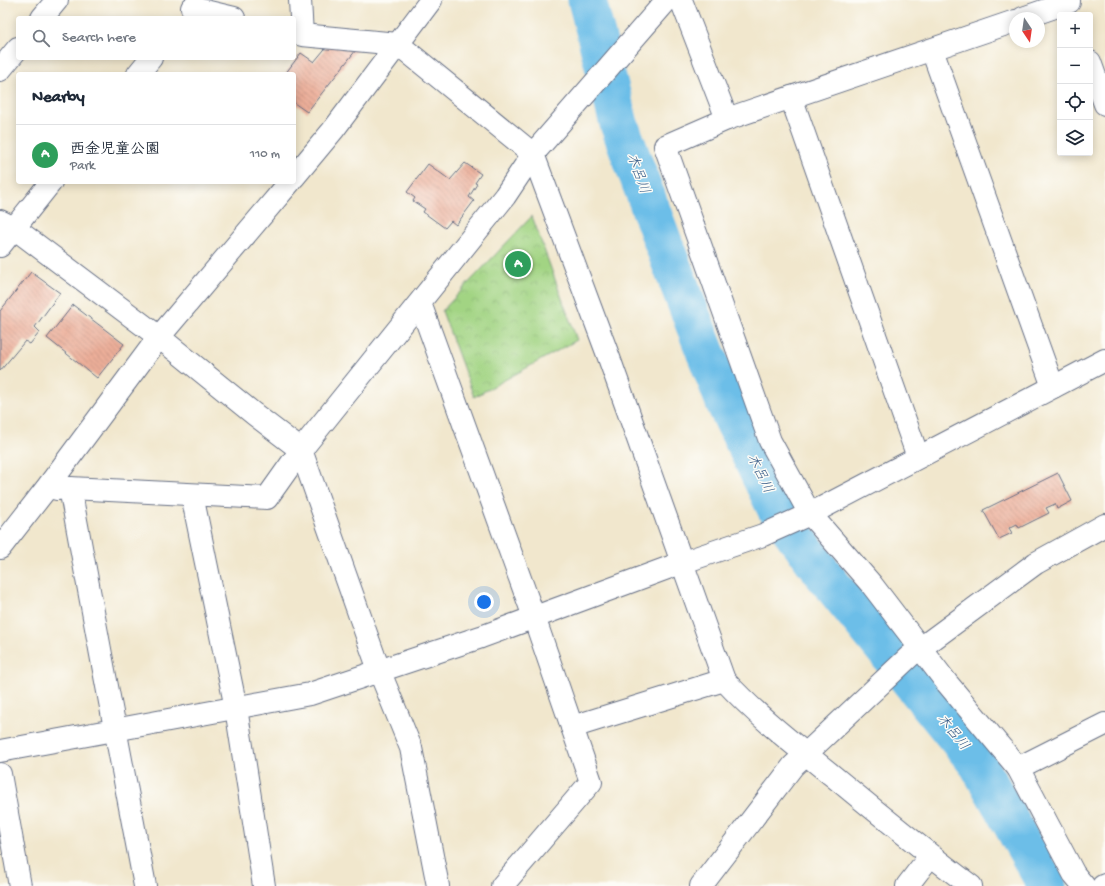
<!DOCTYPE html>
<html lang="en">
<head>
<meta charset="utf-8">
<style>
	:root { --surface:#fff; --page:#f2f2f3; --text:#1f2937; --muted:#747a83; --line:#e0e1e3; --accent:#c8321e }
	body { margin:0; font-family:"Gochi Hand","Klee One",sans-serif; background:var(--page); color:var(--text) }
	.controls { position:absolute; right:12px; top:12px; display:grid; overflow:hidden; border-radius:4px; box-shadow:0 2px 10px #0003 }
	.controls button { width:36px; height:36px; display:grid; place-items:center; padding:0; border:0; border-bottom:1px solid var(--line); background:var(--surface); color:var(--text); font:20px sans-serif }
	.compass { position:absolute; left:1009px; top:12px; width:36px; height:36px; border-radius:50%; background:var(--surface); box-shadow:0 2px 10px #0003; rotate:167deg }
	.you { position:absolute; left:484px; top:602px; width:14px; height:14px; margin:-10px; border:3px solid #fff; border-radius:50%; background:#1a73e8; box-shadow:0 0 0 6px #1a73e833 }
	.badge { display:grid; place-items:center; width:26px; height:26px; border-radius:50%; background:var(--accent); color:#fff; font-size:13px; font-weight:700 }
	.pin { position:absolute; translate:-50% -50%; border:2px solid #fff; box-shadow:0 1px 4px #0006 }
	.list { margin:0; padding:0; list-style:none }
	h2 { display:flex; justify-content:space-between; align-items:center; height:52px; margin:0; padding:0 16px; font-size:17px }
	h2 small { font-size:13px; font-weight:400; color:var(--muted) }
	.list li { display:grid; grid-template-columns:26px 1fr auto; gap:12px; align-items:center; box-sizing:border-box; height:60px; padding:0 16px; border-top:1px solid var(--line) }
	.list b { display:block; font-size:15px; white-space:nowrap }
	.list p { margin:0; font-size:13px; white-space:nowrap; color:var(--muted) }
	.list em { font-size:13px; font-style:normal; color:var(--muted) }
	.icon { flex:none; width:22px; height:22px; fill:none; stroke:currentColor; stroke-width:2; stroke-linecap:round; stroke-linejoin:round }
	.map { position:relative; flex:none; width:1105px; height:886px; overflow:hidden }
	.search { position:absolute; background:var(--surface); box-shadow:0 2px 10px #0003; left:16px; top:16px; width:280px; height:44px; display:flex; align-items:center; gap:10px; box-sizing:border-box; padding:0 14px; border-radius:4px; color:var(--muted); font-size:15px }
	.panel { position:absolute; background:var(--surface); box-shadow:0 2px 10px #0003; left:16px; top:72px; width:280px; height:112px; border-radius:4px }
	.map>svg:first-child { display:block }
</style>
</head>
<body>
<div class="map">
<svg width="1105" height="886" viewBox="0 0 1105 886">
	<defs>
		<pattern id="park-crowns" width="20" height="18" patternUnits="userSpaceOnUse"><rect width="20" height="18" fill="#a2d483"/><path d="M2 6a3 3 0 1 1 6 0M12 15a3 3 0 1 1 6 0" fill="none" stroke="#8bb674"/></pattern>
		<pattern id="building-back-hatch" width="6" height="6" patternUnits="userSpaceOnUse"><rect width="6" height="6" fill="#ecae99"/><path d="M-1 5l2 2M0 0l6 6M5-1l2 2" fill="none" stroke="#be8e80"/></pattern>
	</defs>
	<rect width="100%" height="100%" fill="#fdfcf7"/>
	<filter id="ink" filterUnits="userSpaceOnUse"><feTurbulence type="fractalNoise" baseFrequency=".025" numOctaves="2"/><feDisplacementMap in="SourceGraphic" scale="8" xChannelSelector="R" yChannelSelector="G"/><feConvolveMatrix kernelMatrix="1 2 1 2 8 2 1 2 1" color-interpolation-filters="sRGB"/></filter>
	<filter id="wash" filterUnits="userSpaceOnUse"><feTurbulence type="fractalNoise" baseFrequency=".012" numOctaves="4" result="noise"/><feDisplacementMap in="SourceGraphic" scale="16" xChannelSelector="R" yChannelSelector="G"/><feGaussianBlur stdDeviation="0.9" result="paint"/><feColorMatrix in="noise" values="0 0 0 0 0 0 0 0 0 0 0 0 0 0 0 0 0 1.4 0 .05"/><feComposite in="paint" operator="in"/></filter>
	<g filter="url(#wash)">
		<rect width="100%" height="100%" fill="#f1e7cd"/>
		<polygon fill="url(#park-crowns)" stroke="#5e8270" points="532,216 577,340 474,397 442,311"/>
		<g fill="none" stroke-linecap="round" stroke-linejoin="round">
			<polyline stroke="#6cbee8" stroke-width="39" points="587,0 619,124 670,261 726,405 778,512 824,575 978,764 1047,886"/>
		</g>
		<g id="blocks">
			<g fill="url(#building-back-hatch)">
				<polygon points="334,38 360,45 307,112 294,103 294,74 285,74 301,53 314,62"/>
				<polygon points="465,163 481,174 475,183 477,184 469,197 474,201 456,225 451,221 445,228 423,212 425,209 413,201 415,198 407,192 428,164 450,180"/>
				<polygon points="31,272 60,293 35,327 40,332 30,344 25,341 0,371 0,311"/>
				<polygon points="73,305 124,344 97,378 47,338"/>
				<polygon points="1058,473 1072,501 1057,509 1055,504 1046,508 1049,513 1019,528 1017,524 1009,528 1012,533 999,539 983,510"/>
			</g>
		</g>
	</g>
	<g filter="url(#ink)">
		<use href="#blocks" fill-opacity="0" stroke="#666f85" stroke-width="1"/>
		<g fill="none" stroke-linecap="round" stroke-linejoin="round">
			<defs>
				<g id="minor">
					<polyline points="300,0 302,35 398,44 533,154 667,0"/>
					<polyline points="681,0 727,119 1015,21"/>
					<polyline points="192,8 234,18"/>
					<polyline points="42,18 57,0"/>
					<polyline points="1023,18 1069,2 1069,0"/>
					<polyline points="932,50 1053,387"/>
					<polyline points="1090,62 1105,104"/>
					<polyline points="0,70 18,48"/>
					<polyline points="138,74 151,58"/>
					<polyline points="791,97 918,457"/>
					<polyline points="727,119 665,146 770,441 810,514 872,585 947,683 1018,768 1074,874 1084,886"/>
					<path d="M533 154 608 355 724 680C757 716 796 746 833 776 879 814 924 851 971 886"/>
					<polyline points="294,177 334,129 431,0"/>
					<polyline points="0,221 14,228 159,337 254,414 301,450 379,670 411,748 438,886"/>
					<polyline points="0,246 51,182"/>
					<polyline points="420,303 534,617 591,782 502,886"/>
					<polyline points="70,488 267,498 301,450 505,196 533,154"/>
					<path d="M56 489 70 488C94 621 120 753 145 886"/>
					<polyline points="192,495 236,708 264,886"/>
					<polyline points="0,548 46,489 159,337 290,182"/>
					<polyline points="572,727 724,680"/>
					<polyline points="0,751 310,694 481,637 681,563 763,535 810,514 1105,360"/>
					<polyline points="1018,768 1105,724"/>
					<polyline points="0,774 20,886"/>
					<polyline points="701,886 793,766 910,656 1036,563 1105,525"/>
					<polyline points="907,886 930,856"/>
					<polyline points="1103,886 1105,885"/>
				</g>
			</defs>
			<use href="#minor" stroke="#666f85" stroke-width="24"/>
			<use href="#minor" stroke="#fff" stroke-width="22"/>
		</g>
	</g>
	<g text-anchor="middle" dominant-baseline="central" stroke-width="3" stroke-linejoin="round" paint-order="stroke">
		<g font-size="14" font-style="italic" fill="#335a87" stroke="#fdfcf7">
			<text transform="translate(637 174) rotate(70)">木呂川</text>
			<text transform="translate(759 474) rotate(64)">木呂川</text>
			<text transform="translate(952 733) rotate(51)">木呂川</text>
		</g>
	</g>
</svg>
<div class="controls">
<button>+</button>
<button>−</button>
<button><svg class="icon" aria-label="locate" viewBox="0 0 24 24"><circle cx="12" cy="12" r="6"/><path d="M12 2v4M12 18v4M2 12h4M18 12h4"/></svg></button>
<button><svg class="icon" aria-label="layers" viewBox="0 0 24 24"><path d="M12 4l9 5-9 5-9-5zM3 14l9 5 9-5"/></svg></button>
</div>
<svg class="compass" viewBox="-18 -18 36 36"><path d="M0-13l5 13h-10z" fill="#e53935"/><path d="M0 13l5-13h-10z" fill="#747a83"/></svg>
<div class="you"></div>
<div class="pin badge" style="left:518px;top:264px;background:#2e9e5b">A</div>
<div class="search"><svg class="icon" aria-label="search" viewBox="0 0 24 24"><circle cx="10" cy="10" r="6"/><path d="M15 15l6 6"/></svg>Search here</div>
<section class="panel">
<h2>Nearby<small></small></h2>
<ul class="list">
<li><span class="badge" style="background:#2e9e5b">A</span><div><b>西金児童公園</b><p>Park</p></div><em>110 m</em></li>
</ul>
</section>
</div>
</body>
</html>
